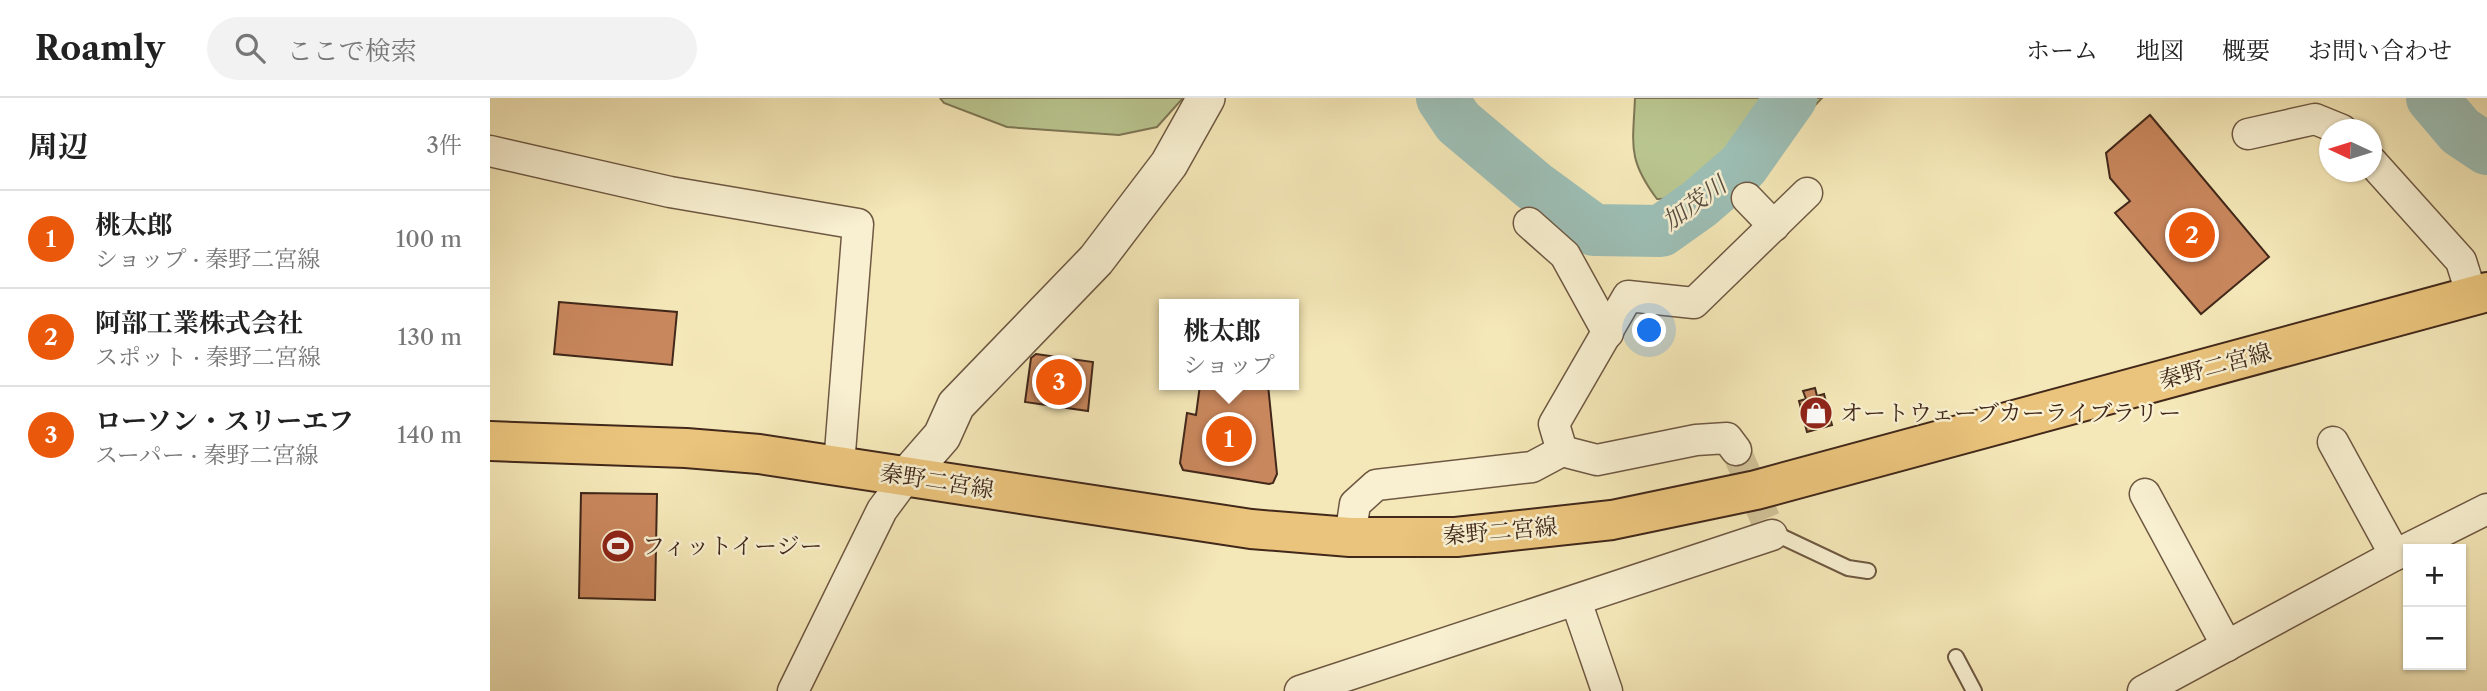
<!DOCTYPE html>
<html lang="ja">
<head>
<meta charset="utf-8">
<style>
	:root { --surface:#fff; --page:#f2f2f2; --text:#222; --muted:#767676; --line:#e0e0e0; --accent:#ea580c }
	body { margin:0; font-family:"Libre Caslon Text","Noto Serif JP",serif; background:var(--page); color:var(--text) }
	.controls { position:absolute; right:21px; bottom:21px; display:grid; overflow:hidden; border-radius:0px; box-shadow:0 2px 5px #0004 }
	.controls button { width:63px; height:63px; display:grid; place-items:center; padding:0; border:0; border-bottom:2px solid var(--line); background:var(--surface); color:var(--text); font:35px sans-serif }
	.compass { position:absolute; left:1829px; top:21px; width:63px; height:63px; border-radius:50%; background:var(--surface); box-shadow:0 2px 5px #0004; rotate:274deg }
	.you { position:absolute; left:1160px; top:233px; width:24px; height:24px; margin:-18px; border:5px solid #fff; border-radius:50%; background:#1a73e8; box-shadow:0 0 0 10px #1a73e833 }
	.badge { display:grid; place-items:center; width:46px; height:46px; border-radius:50%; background:var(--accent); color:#fff; font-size:23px; font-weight:700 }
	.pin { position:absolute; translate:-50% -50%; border:4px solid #fff; box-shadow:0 2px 7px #0006 }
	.popup { position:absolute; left:669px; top:201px; width:140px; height:91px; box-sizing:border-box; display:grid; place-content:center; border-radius:0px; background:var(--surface); filter:drop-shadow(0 2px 5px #0005); font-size:23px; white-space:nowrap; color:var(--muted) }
	.popup b { font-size:26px; color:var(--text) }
	.popup::after { content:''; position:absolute; left:50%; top:100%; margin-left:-14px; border:14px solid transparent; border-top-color:var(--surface) }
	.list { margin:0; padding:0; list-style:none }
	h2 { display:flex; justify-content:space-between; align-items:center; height:91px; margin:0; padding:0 28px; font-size:30px }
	h2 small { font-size:23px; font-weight:400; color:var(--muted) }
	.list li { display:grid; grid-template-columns:46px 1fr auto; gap:21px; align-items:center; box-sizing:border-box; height:98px; padding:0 28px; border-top:2px solid var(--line) }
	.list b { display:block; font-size:26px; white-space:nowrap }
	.list p { margin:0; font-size:23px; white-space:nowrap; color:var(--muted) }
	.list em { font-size:23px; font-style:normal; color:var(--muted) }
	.icon { flex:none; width:38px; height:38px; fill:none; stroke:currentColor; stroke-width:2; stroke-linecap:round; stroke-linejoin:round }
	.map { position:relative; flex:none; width:1997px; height:593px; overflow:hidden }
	header { display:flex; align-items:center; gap:42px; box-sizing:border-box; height:98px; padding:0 35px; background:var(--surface); border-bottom:2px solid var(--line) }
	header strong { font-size:33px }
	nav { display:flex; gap:38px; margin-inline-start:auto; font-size:24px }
	.search { width:490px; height:63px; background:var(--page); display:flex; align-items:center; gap:18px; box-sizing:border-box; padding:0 24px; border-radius:38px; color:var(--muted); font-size:26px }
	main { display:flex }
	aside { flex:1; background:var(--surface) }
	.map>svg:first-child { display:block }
</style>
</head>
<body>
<header>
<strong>Roamly</strong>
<div class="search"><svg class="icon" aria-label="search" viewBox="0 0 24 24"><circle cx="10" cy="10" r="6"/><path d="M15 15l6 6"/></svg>ここで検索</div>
<nav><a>ホーム</a><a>地図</a><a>概要</a><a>お問い合わせ</a></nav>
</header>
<main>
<aside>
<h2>周辺<small>3件</small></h2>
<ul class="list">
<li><span class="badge">1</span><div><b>桃太郎</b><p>ショップ · 秦野二宮線</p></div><em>100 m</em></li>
<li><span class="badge">2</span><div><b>阿部工業株式会社</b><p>スポット · 秦野二宮線</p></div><em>130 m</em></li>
<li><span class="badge">3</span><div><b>ローソン・スリーエフ</b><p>スーパー · 秦野二宮線</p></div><em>140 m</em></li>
</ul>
</aside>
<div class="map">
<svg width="1997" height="593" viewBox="0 0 1997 593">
	<rect width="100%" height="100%" fill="#f5e8b8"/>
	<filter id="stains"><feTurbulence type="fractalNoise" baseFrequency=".00286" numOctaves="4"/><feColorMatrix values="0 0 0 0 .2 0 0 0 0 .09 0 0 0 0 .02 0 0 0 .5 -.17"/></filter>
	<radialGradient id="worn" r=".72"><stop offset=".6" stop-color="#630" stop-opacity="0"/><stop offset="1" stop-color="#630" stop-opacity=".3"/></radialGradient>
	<g fill="#bac690" stroke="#7e7755" stroke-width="2">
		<polygon points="450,0 693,0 667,29 629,37 517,29 454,5"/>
		<path d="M1145 0H1332L1293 41 1240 86 1200 100 1167 101C1137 61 1143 47 1145 0Z"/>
	</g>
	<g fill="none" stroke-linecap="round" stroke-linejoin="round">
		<g stroke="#9dbfb6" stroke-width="52">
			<polyline points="952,0 968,24 1044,88 1104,132 1171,133 1209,106 1253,68 1301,0"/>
			<polyline points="1942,0 1970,33 1997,51"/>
		</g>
	</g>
	<g fill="#c9875d" stroke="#41281a" stroke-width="2">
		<polygon points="1660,17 1779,159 1711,216 1625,115 1640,103 1620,80 1616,55"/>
		<polygon points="69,204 187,214 182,267 64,256"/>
		<polygon points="546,256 603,264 598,313 535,304 541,260"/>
		<polygon points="710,287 778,287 787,376 783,385 779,386 693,372 690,365 697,315 706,317"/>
		<polygon points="1325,290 1327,298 1334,296 1342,327 1317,334 1309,303 1316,301 1313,293"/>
		<polygon points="91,395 167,396 165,502 89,500"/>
	</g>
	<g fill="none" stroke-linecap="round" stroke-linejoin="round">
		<polyline stroke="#d1c298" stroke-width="30" stroke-dasharray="30 15" stroke-linecap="butt" points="1246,352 1282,437"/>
		<defs>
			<g id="service">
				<polyline points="1282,437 1286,436 1358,470 1378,473"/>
				<polyline points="1466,559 1484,593"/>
			</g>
			<g id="minor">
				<polyline points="1758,36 1825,21 1852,32"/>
				<polyline points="0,53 180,94 368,126 349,367"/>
				<polyline points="1882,64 1971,163 1982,198"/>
				<polyline points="1257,100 1284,128"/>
				<polyline points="1039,125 1075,157 1118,235"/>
				<polyline points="1843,344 1905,457"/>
				<polyline points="1072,353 1064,326 1138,198 1204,205 1317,95"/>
				<polyline points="1655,396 1737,548"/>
				<polyline points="860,439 865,406 886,387 1042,369 1072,353 1107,362 1206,342 1237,340 1246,352"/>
				<polyline points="1086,503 1117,593"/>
				<polyline points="303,593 392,412 418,377"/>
				<polyline points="810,593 1282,437"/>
				<polyline points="1653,593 1905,457 1997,411"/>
			</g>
			<polyline id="tertiary" points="418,377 452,338 466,307 606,162 679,66 716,0"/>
			<polyline id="primary" points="0,343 196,350 269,356 761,431 860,439 966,439 1122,422 1266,392 1997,194"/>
		</defs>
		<use href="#service" stroke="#6e5842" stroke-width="18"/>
		<use href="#minor" stroke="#6e5842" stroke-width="33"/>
		<use href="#tertiary" stroke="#6e5842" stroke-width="40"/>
		<use href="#primary" stroke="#41281a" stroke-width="42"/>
		<use href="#service" stroke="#f8f0d1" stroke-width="14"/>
		<use href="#minor" stroke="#f8f0d1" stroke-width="30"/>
		<use href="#tertiary" stroke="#f8f0d1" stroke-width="37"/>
		<use href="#primary" stroke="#eac47c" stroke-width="38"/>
	</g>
	<defs>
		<symbol id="shop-disc" viewBox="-11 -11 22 22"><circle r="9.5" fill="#8f2418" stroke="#f8f0d1"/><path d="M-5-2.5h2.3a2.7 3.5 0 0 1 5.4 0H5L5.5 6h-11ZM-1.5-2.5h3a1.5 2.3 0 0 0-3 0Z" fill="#fff"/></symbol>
		<symbol id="stadium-disc" viewBox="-11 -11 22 22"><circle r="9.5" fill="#8f2418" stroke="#f8f0d1"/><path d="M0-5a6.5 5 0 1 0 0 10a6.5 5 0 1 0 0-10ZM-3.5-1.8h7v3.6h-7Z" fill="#fff"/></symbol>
	</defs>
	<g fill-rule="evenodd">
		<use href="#shop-disc" x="1307" y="296" width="38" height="38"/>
		<use href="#stadium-disc" x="109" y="429" width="38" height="38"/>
	</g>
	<g text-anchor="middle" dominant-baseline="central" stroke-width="5" stroke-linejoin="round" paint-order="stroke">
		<g font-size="23" fill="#41281a" stroke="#f8f0d1">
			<text transform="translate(1725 268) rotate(-15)">秦野二宮線</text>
			<text transform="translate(447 383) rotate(9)">秦野二宮線</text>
			<text transform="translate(1010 433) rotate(-5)">秦野二宮線</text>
		</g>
		<g font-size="23" fill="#41281a" stroke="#f8f0d1" text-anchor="start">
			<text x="1350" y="315">オートウェーブカーライブラリー</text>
			<text x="152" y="448">フィットイージー</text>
		</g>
		<g font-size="24" font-style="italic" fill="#584e41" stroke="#f8f0d1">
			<text transform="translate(1204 105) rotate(-36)">加茂川</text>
		</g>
	</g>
	<rect width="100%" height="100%" filter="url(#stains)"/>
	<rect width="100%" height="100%" fill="url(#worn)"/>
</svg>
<div class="controls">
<button>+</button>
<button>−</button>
</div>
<svg class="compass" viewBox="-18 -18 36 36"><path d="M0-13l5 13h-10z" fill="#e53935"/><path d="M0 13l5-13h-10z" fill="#767676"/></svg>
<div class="you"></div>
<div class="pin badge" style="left:739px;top:341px">1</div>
<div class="popup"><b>桃太郎</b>ショップ</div>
<div class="pin badge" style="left:1702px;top:137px">2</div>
<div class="pin badge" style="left:569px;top:284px">3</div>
</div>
</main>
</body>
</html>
